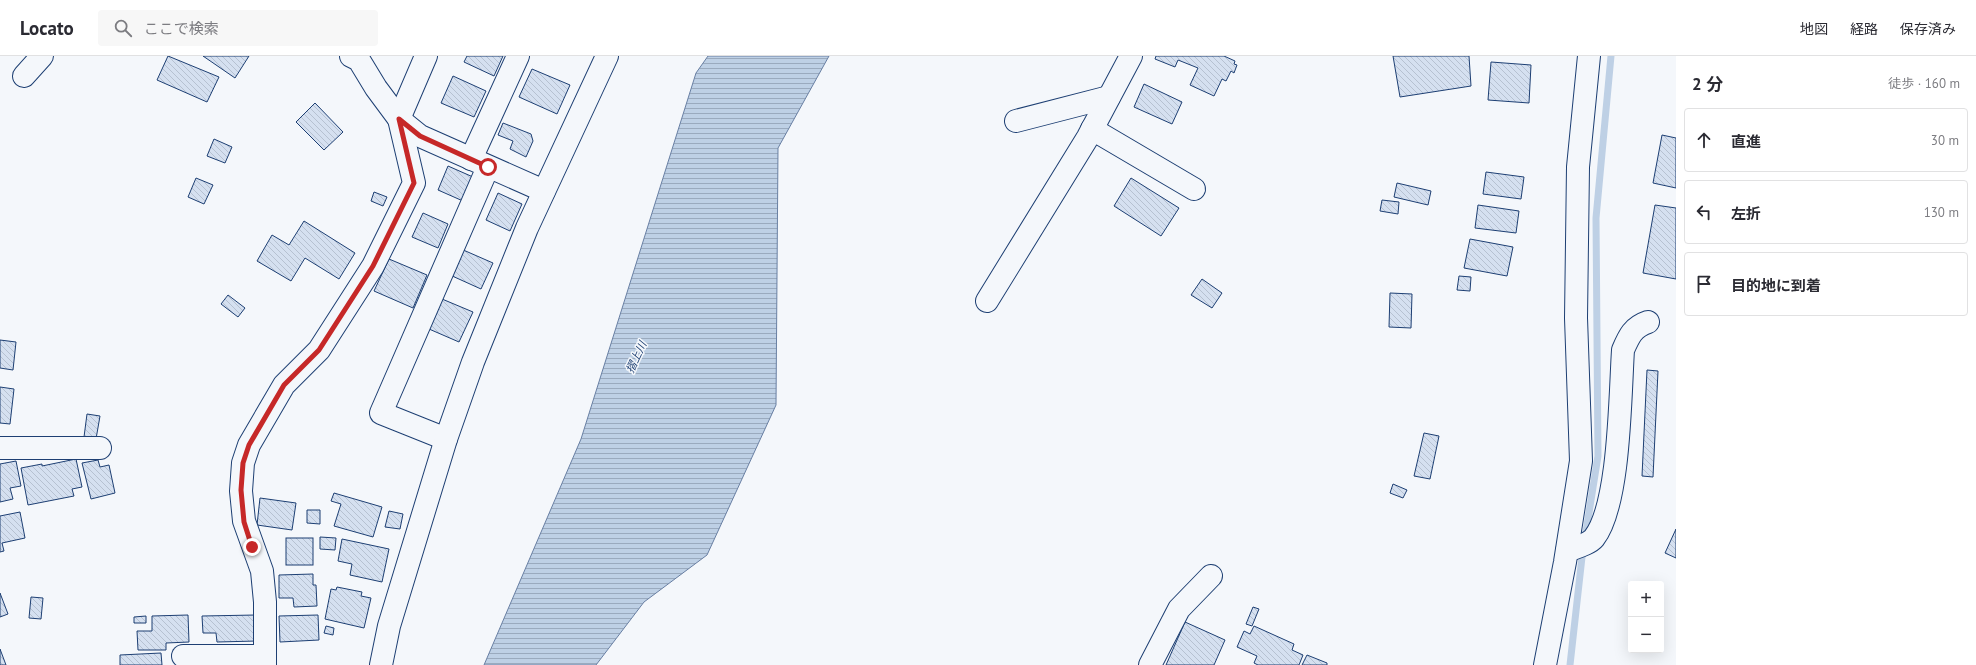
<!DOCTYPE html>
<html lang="ja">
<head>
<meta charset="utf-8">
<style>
	:root { --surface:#fff; --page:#f7f7f7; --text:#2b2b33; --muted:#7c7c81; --line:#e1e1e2 }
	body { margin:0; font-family:"PT Sans","Noto Sans JP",sans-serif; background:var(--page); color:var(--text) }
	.controls { position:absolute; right:12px; bottom:12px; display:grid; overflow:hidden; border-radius:4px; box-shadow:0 4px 16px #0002 }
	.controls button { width:36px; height:36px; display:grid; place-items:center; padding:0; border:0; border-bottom:1px solid var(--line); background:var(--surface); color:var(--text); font:20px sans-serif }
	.stop { position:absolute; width:12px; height:12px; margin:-9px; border:3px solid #c62828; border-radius:50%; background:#fff }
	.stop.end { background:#c62828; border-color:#fff; box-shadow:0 1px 4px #0008 }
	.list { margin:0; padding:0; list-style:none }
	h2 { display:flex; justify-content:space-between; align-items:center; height:52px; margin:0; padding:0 16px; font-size:17px }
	h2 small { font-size:13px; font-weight:400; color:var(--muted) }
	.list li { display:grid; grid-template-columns:26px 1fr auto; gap:12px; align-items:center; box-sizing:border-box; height:64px; margin:0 8px 8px; padding:0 8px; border:1px solid var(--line); border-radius:4px }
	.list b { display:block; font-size:15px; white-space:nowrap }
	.list em { font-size:13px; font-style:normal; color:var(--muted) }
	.icon { flex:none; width:22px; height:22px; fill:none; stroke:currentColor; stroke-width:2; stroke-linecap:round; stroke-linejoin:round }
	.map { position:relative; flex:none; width:1676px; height:609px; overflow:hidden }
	header { display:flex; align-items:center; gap:24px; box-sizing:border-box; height:56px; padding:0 20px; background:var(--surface); border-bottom:1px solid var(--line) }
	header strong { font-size:19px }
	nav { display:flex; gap:22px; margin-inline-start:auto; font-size:14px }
	.search { width:280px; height:36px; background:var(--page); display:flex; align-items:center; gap:10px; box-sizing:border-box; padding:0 14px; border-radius:4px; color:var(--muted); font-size:15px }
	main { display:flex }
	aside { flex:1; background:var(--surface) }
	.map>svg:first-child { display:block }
</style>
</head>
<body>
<header>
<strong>Locato</strong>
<div class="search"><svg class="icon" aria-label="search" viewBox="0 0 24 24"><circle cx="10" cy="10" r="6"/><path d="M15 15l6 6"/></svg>ここで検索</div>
<nav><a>地図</a><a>経路</a><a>保存済み</a></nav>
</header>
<main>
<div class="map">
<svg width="1676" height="609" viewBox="0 0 1676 609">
	<defs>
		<pattern id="water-rules" width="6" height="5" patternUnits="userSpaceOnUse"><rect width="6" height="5" fill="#bed0e5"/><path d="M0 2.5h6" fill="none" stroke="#9aaabe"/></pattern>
		<pattern id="building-back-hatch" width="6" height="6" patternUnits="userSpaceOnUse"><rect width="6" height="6" fill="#d5e0f0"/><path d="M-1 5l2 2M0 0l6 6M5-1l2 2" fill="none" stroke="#b6c1d1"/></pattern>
	</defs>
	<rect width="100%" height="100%" fill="#f4f7fb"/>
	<polygon fill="url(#water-rules)" stroke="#687fa3" points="708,0 829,0 778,92 776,349 707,499 644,546 596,609 484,609 581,383 696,17"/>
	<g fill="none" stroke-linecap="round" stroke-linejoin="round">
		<g stroke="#bed0e5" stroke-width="7">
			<polyline points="1585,482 1598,400 1596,162 1611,0"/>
			<polyline points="1570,609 1583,492"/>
		</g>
	</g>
	<g fill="url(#building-back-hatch)" stroke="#1d3f73">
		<polygon points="168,0 219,21 207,46 157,24"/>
		<polygon points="203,0 249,0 235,22"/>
		<polygon points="467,0 503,0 494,20 464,6"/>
		<polygon points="1156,0 1224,0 1235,5 1234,8 1237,9 1234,17 1231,15 1226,25 1222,23 1214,40 1190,29 1198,12 1178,4 1175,11 1155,3"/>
		<polygon points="1393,0 1469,0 1471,30 1400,41"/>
		<polygon points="1491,6 1531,9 1529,47 1488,44"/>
		<polygon points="532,13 570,29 557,58 519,41"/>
		<polygon points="453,20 486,35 474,61 441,47"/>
		<polygon points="1144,28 1182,46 1172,68 1134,51"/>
		<polygon points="315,47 343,76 324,94 296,66"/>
		<polygon points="503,67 531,78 533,85 526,101 510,93 513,85 498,79"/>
		<polygon points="1662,79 1676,82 1676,132 1653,127"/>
		<polygon points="214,83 232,91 225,107 207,100"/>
		<polygon points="448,110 473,121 463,145 438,134"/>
		<polygon points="1486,116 1524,121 1521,143 1483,138"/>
		<polygon points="196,122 213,129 204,148 188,141"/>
		<polygon points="1131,122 1179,152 1161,180 1114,150"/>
		<polygon points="1397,127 1431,135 1428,149 1394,141"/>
		<polygon points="374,136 387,141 383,150 371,145"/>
		<polygon points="498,137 522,148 510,175 486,164"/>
		<polygon points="1382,144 1399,146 1398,158 1380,155"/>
		<polygon points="1478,149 1519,155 1516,177 1475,172"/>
		<polygon points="1655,149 1676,152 1676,223 1643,217"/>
		<polygon points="423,157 448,168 438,192 412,181"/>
		<polygon points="304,165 355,197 339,223 305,202 291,225 257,205 272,179 289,189"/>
		<polygon points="1470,183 1513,191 1507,220 1464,212"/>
		<polygon points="461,193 493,207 481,233 450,219"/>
		<polygon points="389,203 427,219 413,252 374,235"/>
		<polygon points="1459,220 1471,221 1470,235 1457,234"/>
		<polygon points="1202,223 1222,237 1212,252 1191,239"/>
		<polygon points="1390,237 1412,238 1411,272 1389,271"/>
		<polygon points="228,239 245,252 238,261 221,248"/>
		<polygon points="442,243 473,256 459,286 429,273"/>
		<polygon points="0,284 16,286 13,314 0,312"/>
		<polygon points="1647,314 1658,315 1653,421 1642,420"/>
		<polygon points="0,331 14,333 10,368 0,367"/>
		<polygon points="87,358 100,360 96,383 84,381"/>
		<polygon points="1424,377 1439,380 1430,423 1414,420"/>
		<polygon points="76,403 82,431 72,433 74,440 28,449 21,412 42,408 42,410"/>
		<polygon points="98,404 100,411 109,409 115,437 91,443 82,407"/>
		<polygon points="16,405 21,430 10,432 13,443 0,446 0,408"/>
		<polygon points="1393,428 1407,434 1403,442 1390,437"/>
		<polygon points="334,437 382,451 373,481 334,470 341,448 331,445"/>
		<polygon points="260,442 296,447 292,474 257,469"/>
		<polygon points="307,454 320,454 320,468 307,467"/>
		<polygon points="389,455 403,458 400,473 385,471"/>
		<polygon points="20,456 25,482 2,487 4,495 0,496 0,460"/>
		<polygon points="1676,473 1676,502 1665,497"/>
		<polygon points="320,481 336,482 335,494 320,493"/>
		<rect x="286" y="482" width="27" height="27"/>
		<polygon points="342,483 389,493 382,526 350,519 352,508 338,505"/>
		<polygon points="313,518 313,529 316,529 317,550 294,551 293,542 279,542 279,519"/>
		<polygon points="337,531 362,536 361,540 371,542 364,572 325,563 331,533 336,534"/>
		<polygon points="0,537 8,558 0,561"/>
		<polygon points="31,541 43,542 41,563 29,562"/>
		<polygon points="1253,551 1259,553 1252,570 1246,568"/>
		<polygon points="188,559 189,586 166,587 166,594 138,594 137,575 152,575 152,560"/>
		<polygon points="256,559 257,585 217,586 216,577 203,577 202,560"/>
		<polygon points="318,559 319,584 280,586 279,560"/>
		<polygon points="146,560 146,567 134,567 134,561"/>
		<polygon points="1185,566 1225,584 1214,609 1166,609"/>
		<polygon points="326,570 334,572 333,579 324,577"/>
		<polygon points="1254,570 1294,588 1292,594 1303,599 1299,609 1258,609 1254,607 1257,600 1237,591 1244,575 1250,578"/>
		<polygon points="0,593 6,609 0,609"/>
		<polygon points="161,597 162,609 120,609 120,599"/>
		<polygon points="1307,599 1327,607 1327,609 1302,609"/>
	</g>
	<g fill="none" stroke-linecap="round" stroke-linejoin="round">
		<defs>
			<g id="minor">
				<polyline points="351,0 359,4 376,32 399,63 420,80 544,135"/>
				<polyline points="24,20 42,0"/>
				<polyline points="1016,65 1109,41"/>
				<polyline points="1092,73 1194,133"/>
				<polyline points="471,103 518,0"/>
				<polyline points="987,245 1088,81 1131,0"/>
				<polyline points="446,383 381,357 488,111"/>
				<polyline points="0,392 100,392"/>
				<path d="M1567 495C1574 492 1589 488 1594 482 1620 449 1620 339 1623 294 1629 280 1633 271 1648 266"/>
				<polyline points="183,600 265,600"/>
				<polyline points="265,609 265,546 262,515 244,465 241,435 243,407 249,389 284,329 319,294 373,210 414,127 399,63 426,0"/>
				<polyline points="381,609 389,570 446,383 473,306 527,172 607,0"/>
				<polyline points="1150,609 1179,553 1211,520"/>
				<polyline points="1545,609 1565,506 1581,405 1576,262 1578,111 1589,0"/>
			</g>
		</defs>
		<use href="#minor" stroke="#1d3f73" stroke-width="24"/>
		<use href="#minor" stroke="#f4f7fb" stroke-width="22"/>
	</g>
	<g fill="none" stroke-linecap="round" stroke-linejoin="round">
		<polyline stroke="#c62828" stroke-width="5" points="252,491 244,466 241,434 243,407 249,389 284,329 319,294 373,210 414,127 399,63 420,80 488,111"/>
	</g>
	<g text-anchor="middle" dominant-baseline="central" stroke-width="3" stroke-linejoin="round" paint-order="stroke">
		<g font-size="11" font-style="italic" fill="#1d3f73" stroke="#f4f7fb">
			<text transform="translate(636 301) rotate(-65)">摺上川</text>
		</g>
	</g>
</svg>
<div class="controls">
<button>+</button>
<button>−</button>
</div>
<div class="stop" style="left:488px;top:111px"></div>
<div class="stop end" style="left:252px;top:491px"></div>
</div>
<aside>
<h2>2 分<small>徒歩 · 160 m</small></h2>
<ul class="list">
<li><svg class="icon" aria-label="ahead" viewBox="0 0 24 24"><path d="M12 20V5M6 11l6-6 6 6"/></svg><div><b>直進</b></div><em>30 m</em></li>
<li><svg class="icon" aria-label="left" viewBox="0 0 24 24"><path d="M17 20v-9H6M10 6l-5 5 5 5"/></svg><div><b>左折</b></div><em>130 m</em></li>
<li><svg class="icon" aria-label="arrive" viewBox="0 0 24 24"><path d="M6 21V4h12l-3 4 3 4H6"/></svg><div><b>目的地に到着</b></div></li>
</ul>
</aside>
</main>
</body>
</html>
